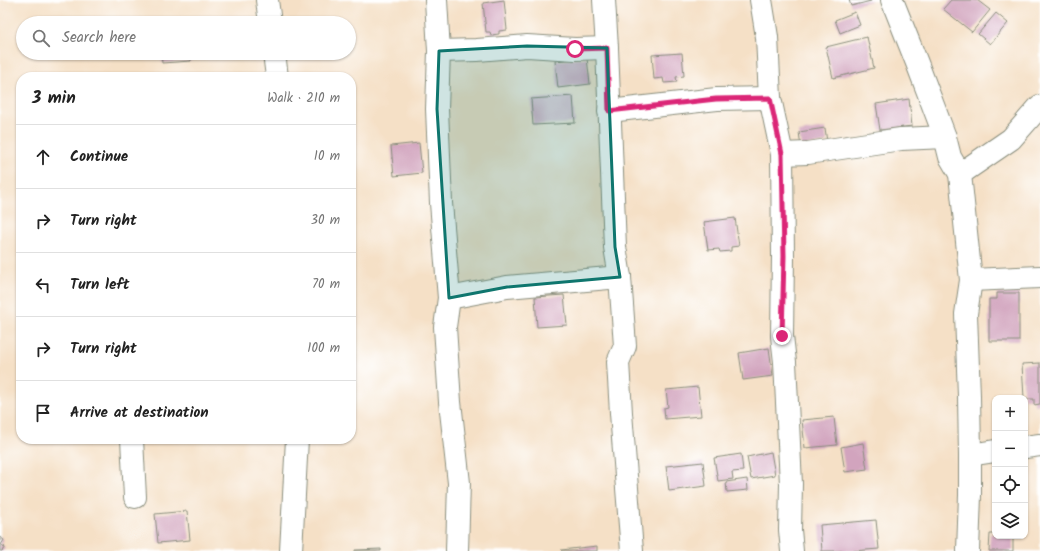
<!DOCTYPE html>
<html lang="en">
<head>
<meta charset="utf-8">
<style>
	:root { --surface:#fff; --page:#f6f6f6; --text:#222; --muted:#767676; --line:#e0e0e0 }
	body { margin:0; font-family:Kalam,sans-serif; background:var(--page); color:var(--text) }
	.controls { position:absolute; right:12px; bottom:12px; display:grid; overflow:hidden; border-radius:8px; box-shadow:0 1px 3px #0004 }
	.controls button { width:36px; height:36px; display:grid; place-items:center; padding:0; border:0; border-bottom:1px solid var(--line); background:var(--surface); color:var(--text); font:20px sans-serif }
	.stop { position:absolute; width:12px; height:12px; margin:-9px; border:3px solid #db2777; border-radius:50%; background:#fff }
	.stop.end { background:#db2777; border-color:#fff; box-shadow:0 1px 4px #0008 }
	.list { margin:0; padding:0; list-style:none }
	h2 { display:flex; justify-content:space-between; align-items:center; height:52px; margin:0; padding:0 16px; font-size:17px }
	h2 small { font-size:13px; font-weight:400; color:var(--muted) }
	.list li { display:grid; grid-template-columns:26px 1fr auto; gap:12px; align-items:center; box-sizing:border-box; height:64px; padding:0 16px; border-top:1px solid var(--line) }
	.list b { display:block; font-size:15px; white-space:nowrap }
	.list em { font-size:13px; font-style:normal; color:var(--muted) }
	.icon { flex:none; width:22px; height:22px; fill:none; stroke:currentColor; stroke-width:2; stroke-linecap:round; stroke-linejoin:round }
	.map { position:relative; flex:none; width:1040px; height:551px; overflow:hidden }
	.search { position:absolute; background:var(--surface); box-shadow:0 1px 3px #0004; left:16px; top:16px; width:340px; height:44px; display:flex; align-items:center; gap:10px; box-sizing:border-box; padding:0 14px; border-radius:22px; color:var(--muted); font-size:15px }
	.panel { position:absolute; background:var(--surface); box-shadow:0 1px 3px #0004; left:16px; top:72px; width:340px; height:372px; border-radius:16px }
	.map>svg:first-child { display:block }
</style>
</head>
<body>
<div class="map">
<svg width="1040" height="551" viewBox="0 0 1040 551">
	<rect width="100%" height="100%" fill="#fff"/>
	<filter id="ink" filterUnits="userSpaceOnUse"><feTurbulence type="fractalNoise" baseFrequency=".025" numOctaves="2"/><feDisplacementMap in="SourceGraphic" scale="8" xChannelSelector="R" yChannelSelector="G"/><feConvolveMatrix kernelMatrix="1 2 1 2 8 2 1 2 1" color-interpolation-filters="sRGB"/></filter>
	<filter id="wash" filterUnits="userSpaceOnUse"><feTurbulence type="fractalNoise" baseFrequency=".012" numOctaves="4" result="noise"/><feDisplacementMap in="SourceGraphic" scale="16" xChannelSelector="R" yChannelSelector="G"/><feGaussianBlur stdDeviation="0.9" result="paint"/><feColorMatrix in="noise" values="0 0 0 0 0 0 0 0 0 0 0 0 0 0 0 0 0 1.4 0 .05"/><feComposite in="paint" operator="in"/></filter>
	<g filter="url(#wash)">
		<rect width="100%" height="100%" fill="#f5e0c6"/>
		<g id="blocks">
			<g fill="#d2a4be">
				<polygon points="504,0 507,30 499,31 499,34 491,35 490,32 486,32 483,3"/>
				<polygon points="849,0 871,0 871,1 851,6"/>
				<polygon points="951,0 977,0 990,10 972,32 943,9"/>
				<polygon points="855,12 860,25 840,33 835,20"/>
				<polygon points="996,13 1008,23 990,44 978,34"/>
				<polygon points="867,37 874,68 833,78 826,47"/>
				<polygon points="161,53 190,53 191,61 162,63"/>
				<polygon points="682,53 684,76 676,77 677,82 664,83 663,78 654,79 652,55"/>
				<polygon points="587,58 590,84 558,88 555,61"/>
				<polygon points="573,96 575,123 533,125 531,99"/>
				<polygon points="909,99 912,126 880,130 876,104"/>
				<polygon points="825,128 827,142 801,147 799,132"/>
				<polygon points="419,143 422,173 394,176 391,146"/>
				<polygon points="735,218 739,246 731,247 731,251 720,252 719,249 708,250 704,222"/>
				<polygon points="997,293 1019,293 1019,341 989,341 989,299 997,299"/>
				<polygon points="564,295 567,325 537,327 535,297"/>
				<polygon points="769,348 773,376 743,380 739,353"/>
				<polygon points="1040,363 1040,404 1034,405 1034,399 1025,399 1024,398 1022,364"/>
				<polygon points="698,387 701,416 665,419 664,408 668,407 666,390"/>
				<polygon points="834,417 837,445 805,448 802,420"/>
				<polygon points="863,443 867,469 845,472 841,447"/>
				<polygon points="771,452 775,475 751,479 747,457"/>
				<polygon points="741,454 743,471 732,472 733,479 718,481 714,458"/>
				<polygon points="703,462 706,486 669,491 666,466"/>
				<polygon points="747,479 748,490 727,492 726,482"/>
				<polygon points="187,511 190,540 158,543 155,514"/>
				<polygon points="876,520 879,549 853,551 822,551 820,525"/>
				<polygon points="990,534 995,534 995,536 1013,536 1013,551 989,551"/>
				<polygon points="0,537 4,540 1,545 5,547 2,551 0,551"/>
				<polygon points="597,546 597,551 562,551 561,550"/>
				<polygon points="381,549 381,551 355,551 355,550"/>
			</g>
		</g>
	</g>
	<g filter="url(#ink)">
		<use href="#blocks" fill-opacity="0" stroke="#8a8e7d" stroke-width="1"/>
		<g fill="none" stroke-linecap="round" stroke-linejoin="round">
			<defs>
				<g id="minor">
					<polyline points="267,0 270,23"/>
					<polyline points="436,0 439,51 437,109 441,203 449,298 445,327 450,402 459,483 457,551"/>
					<polyline points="604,0 607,48 615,247 620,277 625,346 618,362 621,413 632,551"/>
					<polyline points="761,0 762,6 767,37 770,98 782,154 783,256 782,336 785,362 791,484 790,530 792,551"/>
					<polyline points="892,0 917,63 945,137 950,157 960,174 971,280 966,314 969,396 970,455 970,495 968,551"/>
					<polyline points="439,51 477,50 527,46 575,49 607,48"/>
					<polyline points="274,53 277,77"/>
					<polyline points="609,111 717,99 770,98"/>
					<polyline points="782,154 808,153 901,139 945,137"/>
					<polyline points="960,174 1011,139 1040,106"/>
					<polyline points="971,280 1040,277"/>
					<polyline points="449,298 507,287 620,277"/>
					<polyline points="132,439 135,497"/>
					<polyline points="1025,447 1040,445"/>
					<polyline points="970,455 995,451"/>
					<polyline points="291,551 297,439"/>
				</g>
			</defs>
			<use href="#minor" stroke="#8a8e7d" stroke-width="24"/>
			<use href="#minor" stroke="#fff" stroke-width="22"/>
		</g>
	</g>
	<g fill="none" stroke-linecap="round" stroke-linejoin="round" filter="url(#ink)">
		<polyline stroke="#db2777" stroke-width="5" points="575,49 607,48 609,111 716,99 770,98 782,154 784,256 782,336"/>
	</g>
	<path fill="#0f766e" fill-opacity="0.2" stroke="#0f766e" stroke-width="3" stroke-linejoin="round" d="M527 46 607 48 615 247 620 277 507 287 449 298 437 109 439 51Z"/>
</svg>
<div class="controls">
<button>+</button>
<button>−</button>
<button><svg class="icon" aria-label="locate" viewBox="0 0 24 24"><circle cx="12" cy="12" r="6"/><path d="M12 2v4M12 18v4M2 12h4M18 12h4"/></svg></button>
<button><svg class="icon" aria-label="layers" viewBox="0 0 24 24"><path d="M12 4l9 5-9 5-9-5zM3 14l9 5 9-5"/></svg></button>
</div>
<div class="stop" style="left:575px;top:49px"></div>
<div class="stop end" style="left:782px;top:336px"></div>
<div class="search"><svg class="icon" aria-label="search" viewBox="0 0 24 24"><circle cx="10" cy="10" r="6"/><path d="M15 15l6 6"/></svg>Search here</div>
<section class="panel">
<h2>3 min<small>Walk · 210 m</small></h2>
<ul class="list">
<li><svg class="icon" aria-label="ahead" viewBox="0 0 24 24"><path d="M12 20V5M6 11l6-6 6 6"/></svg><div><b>Continue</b></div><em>10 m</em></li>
<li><svg class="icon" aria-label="right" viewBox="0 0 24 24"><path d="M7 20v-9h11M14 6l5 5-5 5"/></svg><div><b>Turn right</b></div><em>30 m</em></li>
<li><svg class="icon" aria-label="left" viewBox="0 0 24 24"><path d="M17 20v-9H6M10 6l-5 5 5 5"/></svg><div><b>Turn left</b></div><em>70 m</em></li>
<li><svg class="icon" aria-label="right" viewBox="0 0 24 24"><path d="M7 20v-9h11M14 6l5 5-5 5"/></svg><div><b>Turn right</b></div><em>100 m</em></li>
<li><svg class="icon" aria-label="arrive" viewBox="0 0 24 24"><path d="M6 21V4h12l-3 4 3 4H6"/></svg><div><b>Arrive at destination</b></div></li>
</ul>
</section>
</div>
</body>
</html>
